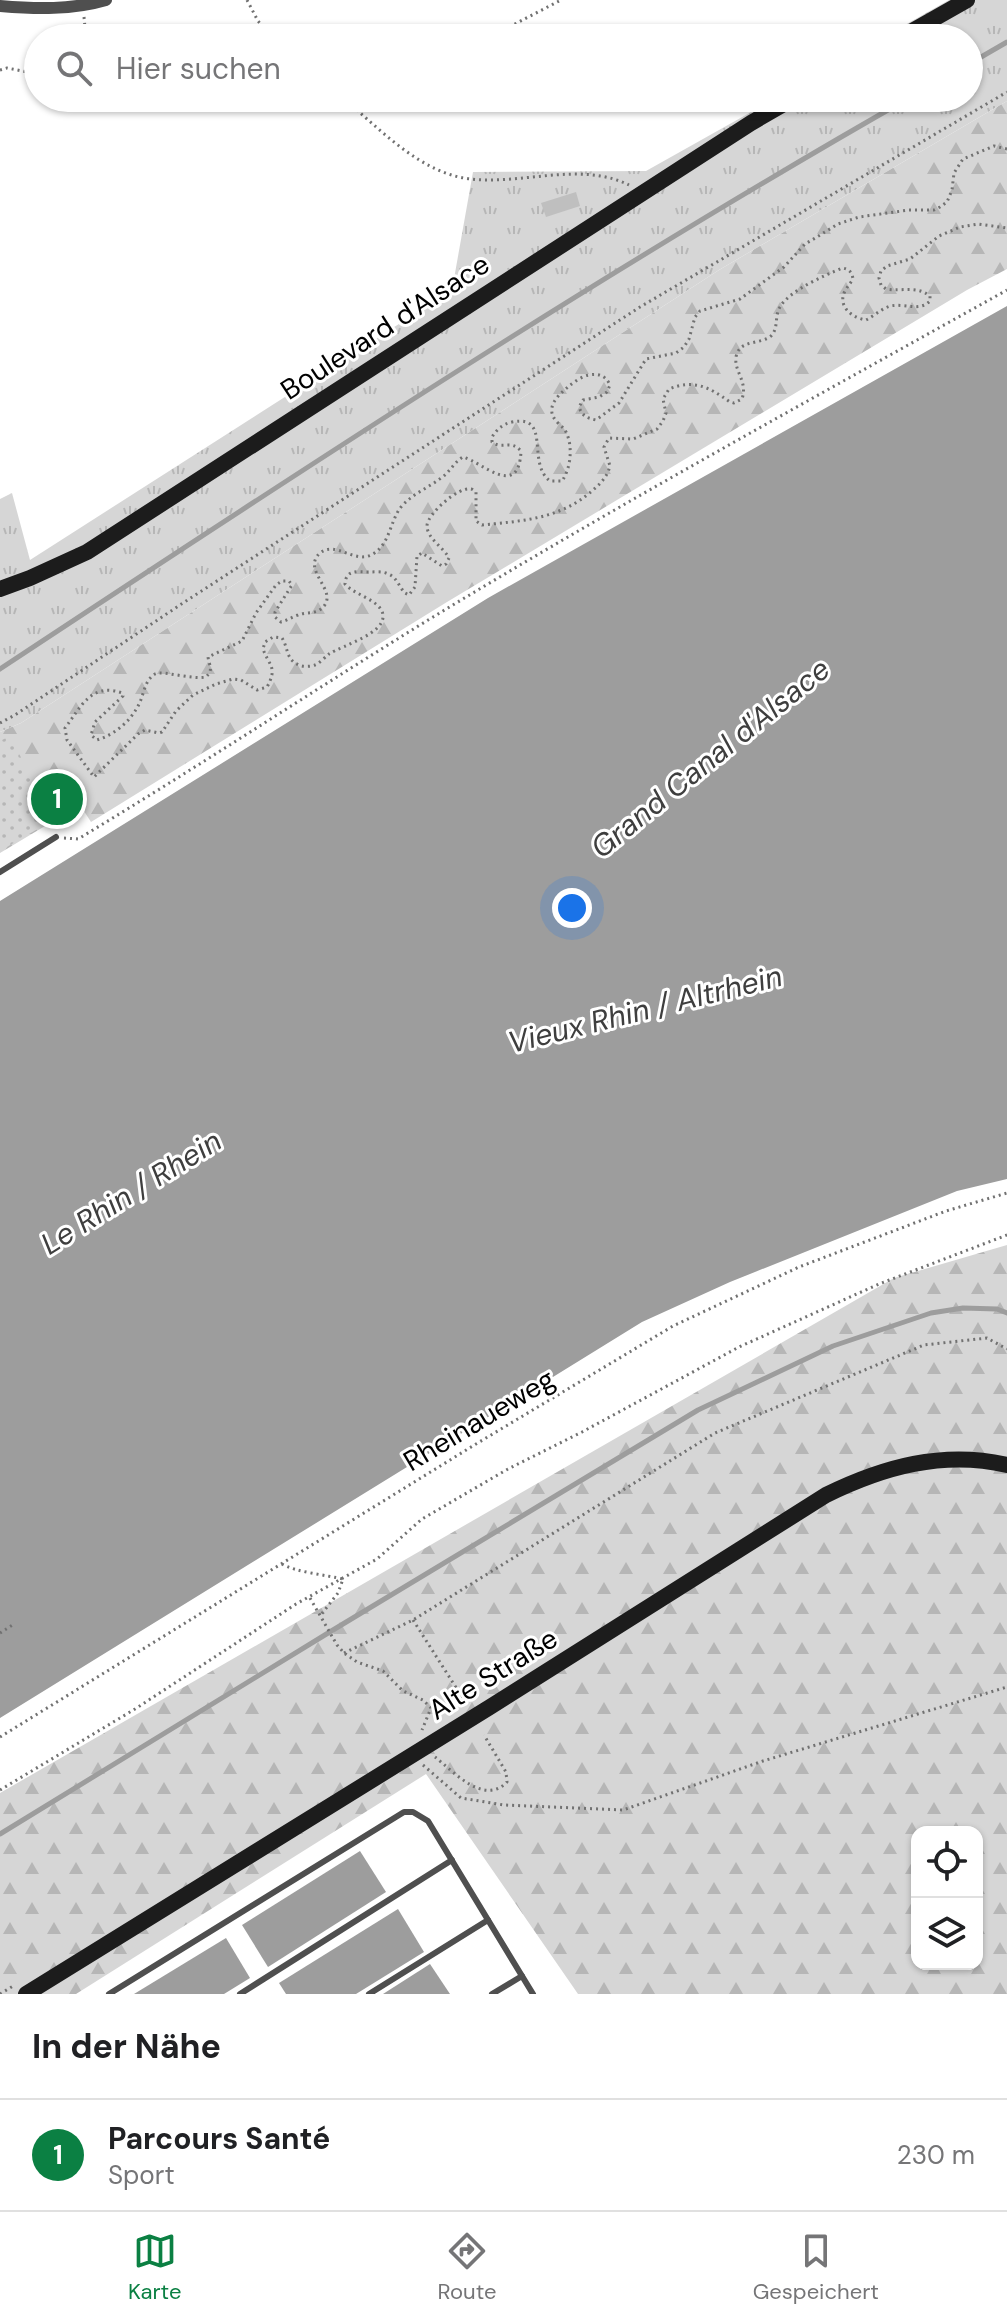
<!DOCTYPE html>
<html lang="de">
<head>
<meta charset="utf-8">
<style>
	:root { --surface:#fff; --page:#f2f2f2; --text:#202124; --muted:#757577; --line:#e0e0e0; --accent:#0b8043 }
	body { margin:0; font-family:"DM Sans",sans-serif; background:var(--page); color:var(--text) }
	.controls { position:absolute; right:24px; bottom:24px; display:grid; overflow:hidden; border-radius:16px; box-shadow:0 2px 6px #0004 }
	.controls button { width:72px; height:72px; display:grid; place-items:center; padding:0; border:0; border-bottom:2px solid var(--line); background:var(--surface); color:var(--text); font:40px sans-serif }
	.you { position:absolute; left:572px; top:908px; width:28px; height:28px; margin:-20px; border:6px solid #fff; border-radius:50%; background:#1a73e8; box-shadow:0 0 0 12px #1a73e833 }
	.badge { display:grid; place-items:center; width:52px; height:52px; border-radius:50%; background:var(--accent); color:#fff; font-size:26px; font-weight:700 }
	.pin { position:absolute; translate:-50% -50%; border:4px solid #fff; box-shadow:0 2px 8px #0006 }
	.list { margin:0; padding:0; list-style:none }
	h2 { display:flex; justify-content:space-between; align-items:center; height:104px; margin:0; padding:0 32px; font-size:34px }
	h2 small { font-size:26px; font-weight:400; color:var(--muted) }
	.list li { display:grid; grid-template-columns:52px 1fr auto; gap:24px; align-items:center; box-sizing:border-box; height:112px; padding:0 32px; border-top:2px solid var(--line) }
	.list b { display:block; font-size:30px; white-space:nowrap }
	.list p { margin:0; font-size:26px; white-space:nowrap; color:var(--muted) }
	.list em { font-size:26px; font-style:normal; color:var(--muted) }
	.icon { flex:none; width:44px; height:44px; fill:none; stroke:currentColor; stroke-width:2; stroke-linecap:round; stroke-linejoin:round }
	.map { position:relative; flex:none; width:1007px; height:1994px; overflow:hidden }
	.search { position:absolute; background:var(--surface); box-shadow:0 2px 6px #0004; left:24px; right:24px; top:24px; height:88px; display:flex; align-items:center; gap:20px; box-sizing:border-box; padding:0 28px; border-radius:44px; color:var(--muted); font-size:30px }
	.sheet { height:216px; background:var(--surface) }
	nav { display:flex; justify-content:space-around; align-items:center; box-sizing:border-box; height:112px; border-top:2px solid var(--line); background:var(--surface); font-size:22px; color:var(--muted) }
	nav a { display:grid; justify-items:center; gap:4px }
	nav .on { color:var(--accent) }
	.map>svg:first-child { display:block }
</style>
</head>
<body>
<div class="map">
<svg width="1007" height="1994" viewBox="0 0 1007 1994">
	<defs>
		<pattern id="grass-tufts" width="24" height="20" patternUnits="userSpaceOnUse" patternTransform="scale(2)"><rect width="24" height="20" fill="#d6d6d6"/><path d="M3 7l-1-3M5 7V3M7 7l1-3M15 17l-1-3M17 17v-4M19 17l1-3" fill="none" stroke="#b6b6b6"/></pattern>
		<pattern id="forest-firs" width="22" height="20" patternUnits="userSpaceOnUse" patternTransform="scale(2)"><rect width="22" height="20" fill="#d6d6d6"/><path d="M5 1l3.5 6h-7zM16 11l3.5 6h-7z" fill="#b6b6b6"/></pattern>
		<pattern id="park-dots" width="8" height="8" patternUnits="userSpaceOnUse" patternTransform="scale(2)"><rect width="8" height="8" fill="#d6d6d6"/><path d="M2 2h.1M6 6h.1" fill="none" stroke="#b6b6b6" stroke-width="1.8" stroke-linecap="round"/></pattern>
	</defs>
	<rect width="100%" height="100%" fill="#fff"/>
	<polygon fill="url(#grass-tufts)" points="949,0 1007,0 1007,101 719,270 21,723 0,732 0,499 12,493 30,560 452,290 473,172 646,171 776,98 969,98 969,38 882,38"/>
	<g fill="url(#forest-firs)" fill-rule="evenodd">
		<polygon points="1007,101 1007,269 967,290 447,602 91,822 80,805 0,853 0,732 21,723 719,270"/>
		<path d="M1007 1245V1994H578L426 1774 76 1994H0V1793L894 1278ZM917 1832H977V1964H917Z"/>
	</g>
	<polygon fill="url(#park-dots)" points="10,736 53,820 0,851 0,741"/>
	<g fill="#9d9d9d">
		<polygon points="1007,306 1007,1179 957,1191 730,1282 642,1322 0,1718 0,901 488,598"/>
		<polygon points="360,1851 386,1892 268,1967 242,1925"/>
		<polygon points="398,1909 424,1952 356,1994 286,1994 279,1983"/>
		<polygon points="226,1938 250,1978 224,1994 134,1994"/>
		<polygon points="430,1964 450,1994 383,1994"/>
	</g>
	<g fill="none" stroke-linecap="round" stroke-linejoin="round">
		<g stroke="#9d9d9d" stroke-width="5">
			<polyline points="969,64 1007,42"/>
			<path d="M0 669C298 472 598 275 909 98"/>
			<polyline points="0,1834 333,1630 698,1410 833,1346 931,1313 963,1308 997,1309 1007,1313"/>
		</g>
	</g>
	<polygon fill="#bfbfbf" points="576,192 580,206 546,217 541,203"/>
	<g fill="none" stroke-linecap="round" stroke-linejoin="round">
		<g stroke="#717171" stroke-width="3" stroke-dasharray="2 4" stroke-linecap="butt">
			<polyline points="247,0 258,21 273,38"/>
			<polyline points="84,17 86,38"/>
			<polyline points="488,38 561,0"/>
			<polyline points="0,70 7,68 38,74"/>
			<path d="M343 98C380 129 421 174 471 179 523 185 580 161 629 185"/>
			<path d="M1007 149 994 146 963 159 954 173 952 190 947 202 940 207 934 210H909L859 217 838 224 812 240 805 244 784 267 740 299 700 311 695 317 689 339 684 347 676 353 646 359 619 403 596 420C587 418 582 416 579 407L583 400 599 397 607 392 610 385C606 376 599 373 589 375 582 376 574 382 568 387 556 397 544 409 558 423 562 427 563 427 566 432 573 446 571 468 562 481H550C526 463 552 414 512 422 503 424 497 429 492 437V442C503 450 510 439 521 451 519 500 482 462 463 457 454 462 450 472 441 478 428 488 412 494 401 507 390 521 390 544 373 554 355 565 336 540 320 553 300 571 342 592 321 609 315 614 305 612 298 615 292 617 288 620 281 622L275 617V612L292 585 289 581H282L276 585 256 613 242 641 208 657C209 666 214 669 206 677 192 680 162 670 155 674 145 680 144 693 140 702 132 720 116 734 97 740L91 735 95 722 123 696 122 693C91 682 81 707 65 728L67 740 94 777 138 734 145 730 159 733 162 732 176 711 193 695 216 684 233 679 241 680 257 690 267 687C278 667 269 666 263 649L265 642 273 637 282 638C288 647 286 659 297 664 301 667 310 667 315 665 320 663 325 657 329 654 343 645 385 634 383 615 381 600 354 595 345 584 346 569 357 572 369 572 375 572 383 571 388 574 397 577 399 587 405 593L409 595 415 587 417 556 422 553 442 566 446 564 449 558C443 547 427 538 427 526 427 514 459 486 471 489 473 489 474 491 476 492V521L482 525C522 521 561 519 593 490 601 483 607 477 610 466L604 447 609 438 633 439 657 429 663 421 666 413 663 399 669 389C694 379 709 387 730 402L734 403 742 399C748 381 734 372 736 357 739 339 760 345 771 336 779 328 774 317 780 307 790 290 824 276 842 268 849 269 852 272 853 279 850 284 847 287 845 291 837 306 852 318 866 320 874 316 881 309 890 306 905 303 919 312 930 301V296C916 285 902 292 886 289L881 285 879 278 881 271 887 266 910 259 939 236 960 227 978 224 1007 228"/>
			<polyline points="0,723 15,715 186,601 640,307 1007,92"/>
			<path d="M64 838 78 839C198 767 314 690 433 617 621 503 815 397 1007 290"/>
			<path d="M282 1564C295 1572 326 1575 343 1579L338 1593 320 1616"/>
			<polyline points="310,1598 337,1645 344,1653 357,1662 383,1671 403,1691 423,1700 431,1708 422,1730"/>
			<polyline points="413,1620 464,1700"/>
			<polyline points="0,1633 14,1624"/>
			<polyline points="344,1653 413,1620 715,1433 924,1345 987,1338 1007,1349"/>
			<polyline points="0,1737 476,1444 673,1326 799,1267 946,1211 1007,1193"/>
			<path d="M435 1757C454 1772 484 1806 507 1782L506 1772 484 1735"/>
			<polyline points="423,1765 461,1798 504,1805 623,1810 763,1761 1007,1687"/>
			<polyline points="0,1790 135,1709 296,1604 377,1559 422,1519 508,1469 582,1432 739,1347 879,1284 1007,1235"/>
			<polyline points="0,1994 13,1986"/>
		</g>
		<g stroke="#4f4f4f" stroke-width="6">
			<polyline points="0,872 56,837"/>
			<polyline points="109,1994 404,1812 413,1812 428,1821 522,1976"/>
			<polyline points="240,1994 452,1860"/>
			<polyline points="369,1994 488,1920"/>
			<polyline points="492,1994 522,1976 533,1994"/>
		</g>
		<path stroke="#4f4f4f" stroke-width="12" d="M0 6C36 9 72 10 106 0"/>
		<g stroke="#1c1c1c" stroke-width="16">
			<polyline points="900,38 967,0"/>
			<polyline points="0,589 30,578 87,552 751,123 794,98"/>
			<path d="M26 1994 490 1707 826 1495C883 1467 943 1450 1007 1465"/>
		</g>
	</g>
	<g text-anchor="middle" dominant-baseline="central" stroke-width="6" stroke-linejoin="round" paint-order="stroke">
		<g font-size="28" fill="#000" stroke="#fff">
			<text transform="translate(385 327) rotate(-33)">Boulevard d'Alsace</text>
			<text transform="translate(479 1420) rotate(-31)">Rheinaueweg</text>
			<text transform="translate(493 1674) rotate(-32)">Alte Straße</text>
		</g>
		<g font-size="30" font-style="italic" fill="#3e3e3e" stroke="#fff">
			<text transform="translate(710 758) rotate(-39)">Grand Canal d'Alsace</text>
			<text transform="translate(645 1009) rotate(-14)">Vieux Rhin / Altrhein</text>
			<text transform="translate(131 1192) rotate(-32)">Le Rhin / Rhein</text>
		</g>
	</g>
</svg>
<div class="controls">
<button><svg class="icon" aria-label="locate" viewBox="0 0 24 24"><circle cx="12" cy="12" r="6"/><path d="M12 2v4M12 18v4M2 12h4M18 12h4"/></svg></button>
<button><svg class="icon" aria-label="layers" viewBox="0 0 24 24"><path d="M12 4l9 5-9 5-9-5zM3 14l9 5 9-5"/></svg></button>
</div>
<div class="you"></div>
<div class="pin badge" style="left:57px;top:799px">1</div>
<div class="search"><svg class="icon" aria-label="search" viewBox="0 0 24 24"><circle cx="10" cy="10" r="6"/><path d="M15 15l6 6"/></svg>Hier suchen</div>
</div>
<section class="sheet">
<h2>In der Nähe<small></small></h2>
<ul class="list">
<li><span class="badge">1</span><div><b>Parcours Santé</b><p>Sport</p></div><em>230 m</em></li>
</ul>
</section>
<nav>
<a class="on"><svg class="icon" aria-label="map" viewBox="0 0 24 24"><path d="M3 6l6-2 6 2 6-2v14l-6 2-6-2-6 2zM9 4v14M15 6v14"/></svg>Karte</a>
<a><svg class="icon" aria-label="directions" viewBox="0 0 24 24"><path d="M12 3l9 9-9 9-9-9zM9 14v-3h6M13 9l2 2-2 2"/></svg>Route</a>
<a><svg class="icon" aria-label="saved" viewBox="0 0 24 24"><path d="M7 4h10v16l-5-4-5 4z"/></svg>Gespeichert</a>
</nav>
</body>
</html>
